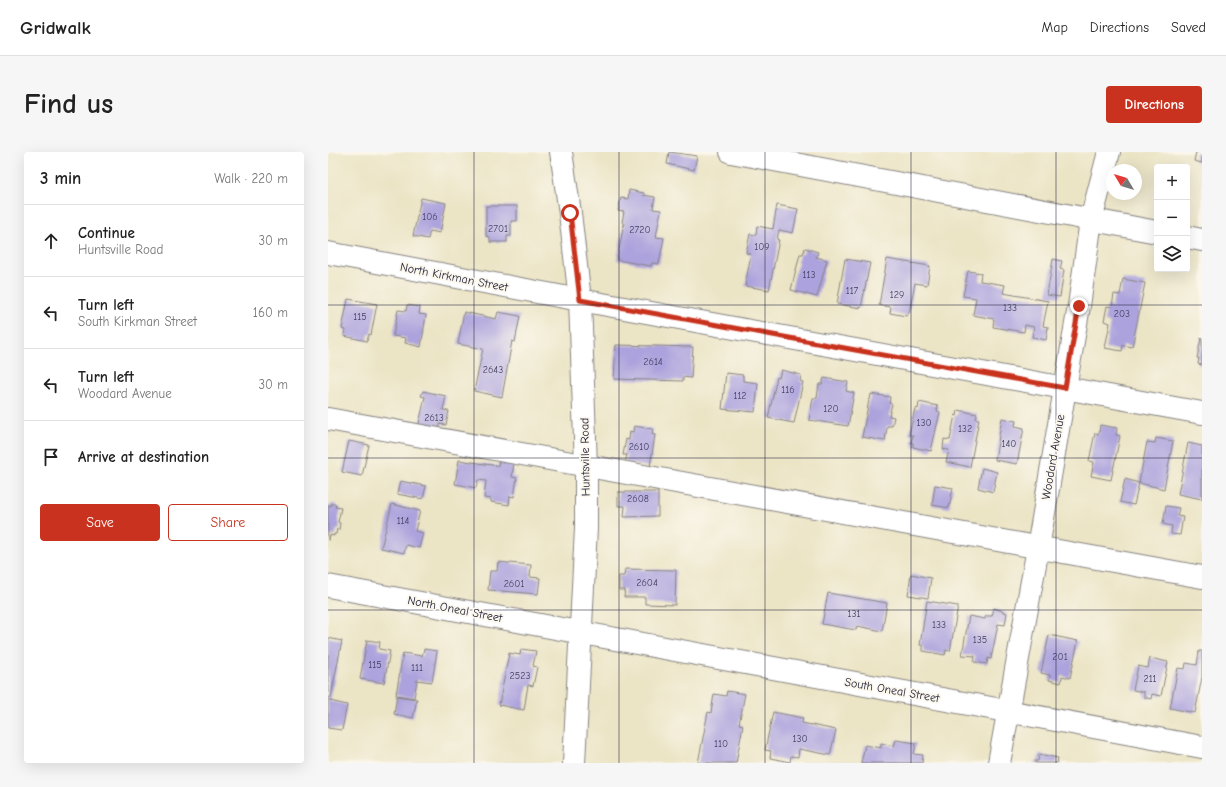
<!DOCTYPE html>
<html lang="en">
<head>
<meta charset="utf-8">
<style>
	:root { --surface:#fff; --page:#f6f6f6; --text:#222; --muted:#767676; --line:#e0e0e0; --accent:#c8321e }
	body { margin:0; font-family:"Comic Neue",sans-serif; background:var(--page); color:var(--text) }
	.controls { position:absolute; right:12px; top:12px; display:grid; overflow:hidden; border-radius:4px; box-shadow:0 4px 16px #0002 }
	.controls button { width:36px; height:36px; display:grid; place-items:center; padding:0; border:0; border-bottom:1px solid var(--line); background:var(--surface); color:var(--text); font:20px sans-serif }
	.compass { position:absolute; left:778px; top:12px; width:36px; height:36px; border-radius:50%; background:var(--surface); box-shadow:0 4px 16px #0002; rotate:308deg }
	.stop { position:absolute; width:12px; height:12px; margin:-9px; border:3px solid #c8321e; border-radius:50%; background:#fff }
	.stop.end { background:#c8321e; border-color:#fff; box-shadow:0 1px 4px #0008 }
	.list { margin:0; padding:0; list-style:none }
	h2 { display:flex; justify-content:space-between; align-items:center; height:52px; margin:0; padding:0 16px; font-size:17px }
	h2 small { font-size:13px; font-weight:400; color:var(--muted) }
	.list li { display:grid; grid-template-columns:26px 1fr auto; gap:12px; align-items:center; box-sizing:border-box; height:72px; padding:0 16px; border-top:1px solid var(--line) }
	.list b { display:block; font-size:15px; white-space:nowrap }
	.list p { margin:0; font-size:13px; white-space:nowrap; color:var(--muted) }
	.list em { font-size:13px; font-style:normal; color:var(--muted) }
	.actions { display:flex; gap:8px; padding:12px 16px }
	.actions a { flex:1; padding:9px 0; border:1px solid var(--accent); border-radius:4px; text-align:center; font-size:14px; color:var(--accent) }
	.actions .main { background:var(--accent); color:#fff }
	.icon { flex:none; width:22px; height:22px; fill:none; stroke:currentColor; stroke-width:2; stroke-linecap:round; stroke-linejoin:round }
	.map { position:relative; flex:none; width:874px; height:611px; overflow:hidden; border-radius:4px }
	header { display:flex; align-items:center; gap:24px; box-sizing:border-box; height:56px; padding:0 20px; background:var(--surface); border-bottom:1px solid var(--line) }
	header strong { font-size:19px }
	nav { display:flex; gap:22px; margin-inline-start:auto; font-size:14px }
	.intro { display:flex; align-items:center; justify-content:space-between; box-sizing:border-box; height:96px; padding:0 24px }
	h1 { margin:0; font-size:28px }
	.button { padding:10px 18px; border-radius:4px; background:var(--accent); color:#fff; font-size:14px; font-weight:700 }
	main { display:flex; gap:24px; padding:0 24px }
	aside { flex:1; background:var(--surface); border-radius:4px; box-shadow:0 4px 16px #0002 }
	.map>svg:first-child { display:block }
</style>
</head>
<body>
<header>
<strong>Gridwalk</strong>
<nav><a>Map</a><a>Directions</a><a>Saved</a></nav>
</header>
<div class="intro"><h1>Find us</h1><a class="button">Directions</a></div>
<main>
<aside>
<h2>3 min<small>Walk · 220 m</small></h2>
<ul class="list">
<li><svg class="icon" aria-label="ahead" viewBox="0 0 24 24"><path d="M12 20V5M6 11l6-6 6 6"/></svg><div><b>Continue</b><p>Huntsville Road</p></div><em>30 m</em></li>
<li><svg class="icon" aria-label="left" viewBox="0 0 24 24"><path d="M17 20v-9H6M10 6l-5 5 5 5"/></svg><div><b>Turn left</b><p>South Kirkman Street</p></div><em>160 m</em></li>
<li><svg class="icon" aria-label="left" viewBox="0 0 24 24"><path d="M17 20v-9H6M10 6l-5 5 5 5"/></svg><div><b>Turn left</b><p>Woodard Avenue</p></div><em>30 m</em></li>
<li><svg class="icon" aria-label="arrive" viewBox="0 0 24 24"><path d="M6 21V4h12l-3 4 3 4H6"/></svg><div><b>Arrive at destination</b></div></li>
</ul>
<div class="actions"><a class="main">Save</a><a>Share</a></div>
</aside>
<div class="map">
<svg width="874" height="611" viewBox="0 0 874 611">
	<rect width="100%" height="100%" fill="#fbf7ec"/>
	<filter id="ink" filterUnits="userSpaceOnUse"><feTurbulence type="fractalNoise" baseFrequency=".025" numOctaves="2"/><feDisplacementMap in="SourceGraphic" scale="8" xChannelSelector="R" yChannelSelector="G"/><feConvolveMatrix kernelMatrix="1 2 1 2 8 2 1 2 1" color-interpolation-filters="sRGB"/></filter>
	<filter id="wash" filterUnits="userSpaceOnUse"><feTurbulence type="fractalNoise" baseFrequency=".012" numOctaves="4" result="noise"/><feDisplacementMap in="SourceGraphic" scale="16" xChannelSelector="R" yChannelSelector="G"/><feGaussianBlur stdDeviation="0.9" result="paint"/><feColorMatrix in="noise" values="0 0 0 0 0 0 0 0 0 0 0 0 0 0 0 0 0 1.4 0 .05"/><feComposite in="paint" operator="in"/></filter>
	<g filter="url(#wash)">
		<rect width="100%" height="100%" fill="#ebe4c5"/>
		<g id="blocks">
			<g fill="#aca2dd">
				<polygon points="341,0 369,4 366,18 339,12"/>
				<polygon points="868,0 874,0 874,11 866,9"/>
				<polygon points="301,38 316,41 315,43 327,45 325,57 333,58 328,85 336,86 331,112 324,111 323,114 289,108 296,71 294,70 296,60 290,59 293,46 300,47"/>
				<polygon points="93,46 118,51 112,81 102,79 100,87 85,84"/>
				<polygon points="449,53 470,57 465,81 451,78 449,88 451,88 441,138 417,134 423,102 418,101 422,82 428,83 429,74 445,77"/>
				<polygon points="158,54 189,54 189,69 183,69 183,84 179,84 179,90 162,90 162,85 158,84"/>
				<polygon points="477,96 490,100 488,105 499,108 489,145 463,138 472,102 475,102"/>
				<polygon points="517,107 542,111 533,156 509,152"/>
				<polygon points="559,107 602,114 599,133 587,131 581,161 578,164 562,161 563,155 551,153"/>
				<polygon points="725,107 734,109 732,117 736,118 732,145 719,143"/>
				<polygon points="640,119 653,121 652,129 677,133 675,141 720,149 715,174 720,175 718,188 704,185 706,175 697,173 696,180 665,175 666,167 645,163 648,146 635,144"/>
				<polygon points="795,127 817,131 804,195 795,193 794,199 777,196 782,171 776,169 779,154 784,155 786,142 792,143"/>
				<polygon points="20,147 49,152 43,183 41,182 39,189 16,184 17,178 14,177"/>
				<polygon points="79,153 92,155 91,162 98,163 93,195 77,191 78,186 65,184 70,158 78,159"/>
				<polygon points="136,160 168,167 170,160 192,164 187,190 184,189 174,245 146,239 155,197 130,192"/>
				<polygon points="873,186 874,186 874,213 870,212 871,206 869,206"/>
				<polygon points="288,193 365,195 363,226 355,225 355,229 286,227"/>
				<polygon points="453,218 473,223 472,229 475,230 466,271 440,266 449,225 451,226"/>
				<polygon points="398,221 415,223 415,229 430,231 427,260 394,257"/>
				<polygon points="496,226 520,230 518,239 526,241 520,274 481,268 485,246 489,246 491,232 494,232"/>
				<polygon points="95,239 118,244 115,258 121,259 118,273 112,272 110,282 89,281 97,245 93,244"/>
				<polygon points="543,242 562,245 561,251 564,252 561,264 566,265 564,274 559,274 557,289 534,285 541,248 542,248"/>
				<polygon points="591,250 610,254 609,259 612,260 603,299 585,295 585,291 583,291 585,283 581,283 587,256 590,257"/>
				<polygon points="630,258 649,262 648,267 651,267 642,315 618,310 621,298 615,297 616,287 622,288 627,263 629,264"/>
				<polygon points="674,266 688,269 687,274 696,276 689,312 667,308"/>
				<polygon points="772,273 789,276 788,283 792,284 783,328 763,324 766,310 761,309 767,281 771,282"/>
				<polygon points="306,274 325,277 324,282 327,283 322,315 297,311 299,303 295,303 298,287 301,288 302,279 305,280"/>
				<polygon points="828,286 845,289 836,337 811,331 819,290 827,291"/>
				<polygon points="21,289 41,293 34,324 14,320"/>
				<polygon points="860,291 874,294 874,347 850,342"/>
				<polygon points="131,308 170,314 171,308 186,310 184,325 189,326 186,345 182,344 181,353 163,350 163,347 156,346 158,329 150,328 148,336 127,332"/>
				<polygon points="654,316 669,320 665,340 650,336"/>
				<polygon points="797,327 811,331 806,353 792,350"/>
				<polygon points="72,329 98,334 95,347 69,342"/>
				<polygon points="607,333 625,336 621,356 604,353"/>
				<polygon points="290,340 330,340 330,364 296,365 297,354 290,354"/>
				<polygon points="3,352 8,352 7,355 13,356 10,370 12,371 11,378 9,377 8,382 6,382 6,384 2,383 1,388 0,388 0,354 3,354"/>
				<polygon points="64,352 92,359 87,379 95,381 91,396 78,393 76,401 53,396"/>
				<polygon points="838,354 851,356 849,364 855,365 852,383 843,382 844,374 835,372"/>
				<polygon points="170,410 203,413 202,425 212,426 210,442 160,438 162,419 169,419"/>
				<polygon points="297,417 348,418 347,453 317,452 317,445 296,445 297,438 291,438 291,424 296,424"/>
				<polygon points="583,422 603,426 600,446 580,443"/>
				<polygon points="500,441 559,451 554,479 529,474 528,478 494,472"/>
				<polygon points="599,449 630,454 622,499 618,498 617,503 595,499 595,494 592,493"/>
				<polygon points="666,456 679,461 677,473 670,472 663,507 660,506 659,512 646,510 647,504 634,503 641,464 657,467 658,464 664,464"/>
				<polygon points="721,483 750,489 742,526 734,524 733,531 721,528 722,523 713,521"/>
				<polygon points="0,486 14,489 2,549 19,553 14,578 0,576"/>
				<polygon points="39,488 52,490 51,497 62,499 56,531 32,527"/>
				<polygon points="96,497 109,499 104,530 89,528 86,546 68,543 75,501 94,504"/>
				<polygon points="193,497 208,499 205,514 209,515 205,534 200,533 196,558 171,553 181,501 192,503"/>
				<polygon points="871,499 874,499 874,525 867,561 842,556 850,516 857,517 858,511 869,513"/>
				<polygon points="822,506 840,510 833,544 824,542 823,547 816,545 816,540 805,538 810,514 820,516"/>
				<polygon points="399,539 417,542 411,572 415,573 408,611 370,611 380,560 383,561 386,542 398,544"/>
				<polygon points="69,544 89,547 85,566 66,562"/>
				<polygon points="445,560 475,566 474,571 508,578 502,603 471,597 470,605 463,604 462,610 442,606 443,599 437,598"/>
				<polygon points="568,588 588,591 586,602 595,603 594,611 533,611 537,593 553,596 553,591 566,594"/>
				<polygon points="711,602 730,606 729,611 707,611 707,609 710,609"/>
			</g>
		</g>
	</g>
	<g filter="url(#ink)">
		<use href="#blocks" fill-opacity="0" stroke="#868380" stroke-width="1"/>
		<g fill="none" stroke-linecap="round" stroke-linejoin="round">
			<defs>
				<g id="minor">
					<polyline points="403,0 829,80"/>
					<polyline points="859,85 874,88"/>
					<polyline points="0,101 252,148 874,261"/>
					<polyline points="0,267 874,425"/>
					<polyline points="0,434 874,595"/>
					<polyline points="671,611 710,396 751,154 763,68 781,0"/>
				</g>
				<polyline id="major" points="233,0 242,61 252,148 258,314 258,376 246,611"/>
			</defs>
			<use href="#minor" stroke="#868380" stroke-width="24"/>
			<use href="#major" stroke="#868380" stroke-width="24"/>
			<use href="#minor" stroke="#fff" stroke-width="22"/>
			<use href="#major" stroke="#fff" stroke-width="22"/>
		</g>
	</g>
	<g fill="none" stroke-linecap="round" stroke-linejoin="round" filter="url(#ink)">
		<polyline stroke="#c8321e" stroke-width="5" points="242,61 252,148 737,236 751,154"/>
	</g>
	<path fill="none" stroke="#22223b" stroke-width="1" stroke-opacity="0.55" d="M146 0V611M291 0V611M437 0V611M583 0V611M728 0V611M0 153H874M0 306H874M0 458H874"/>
	<g text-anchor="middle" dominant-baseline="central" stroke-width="3.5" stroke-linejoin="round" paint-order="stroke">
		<g font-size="10" fill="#444264">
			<text x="102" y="65">106</text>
			<text x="170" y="77">2701</text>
			<text x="312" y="78">2720</text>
			<text x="434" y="95">109</text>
			<text x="481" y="123">113</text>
			<text x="524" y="139">117</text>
			<text x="569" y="143">129</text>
			<text x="682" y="156">133</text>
			<text x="794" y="162">203</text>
			<text x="32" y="165">115</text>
			<text x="325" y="210">2614</text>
			<text x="165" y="218">2643</text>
			<text x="460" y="238">116</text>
			<text x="412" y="244">112</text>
			<text x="503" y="257">120</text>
			<text x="106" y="266">2613</text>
			<text x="596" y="271">130</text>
			<text x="637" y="277">132</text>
			<text x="681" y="292">140</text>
			<text x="311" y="295">2610</text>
			<text x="310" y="347">2608</text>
			<text x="75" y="369">114</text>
			<text x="319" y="431">2604</text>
			<text x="186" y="432">2601</text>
			<text x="526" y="462">131</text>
			<text x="611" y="473">133</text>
			<text x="652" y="488">135</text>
			<text x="732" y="505">201</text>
			<text x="47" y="513">115</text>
			<text x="89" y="516">111</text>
			<text x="192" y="524">2523</text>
			<text x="822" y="527">211</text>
			<text x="472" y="587">130</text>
			<text x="393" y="592">110</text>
		</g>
		<g font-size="12" fill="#22223b" stroke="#fbf7ec">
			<text transform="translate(126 125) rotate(11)">North Kirkman Street</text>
			<text transform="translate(257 305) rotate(-91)">Huntsville Road</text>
			<text transform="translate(725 305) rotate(-80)">Woodard Avenue</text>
			<text transform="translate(127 457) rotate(11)">North Oneal Street</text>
			<text transform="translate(564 538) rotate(10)">South Oneal Street</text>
		</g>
	</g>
</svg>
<div class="controls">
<button>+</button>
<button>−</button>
<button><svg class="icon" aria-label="layers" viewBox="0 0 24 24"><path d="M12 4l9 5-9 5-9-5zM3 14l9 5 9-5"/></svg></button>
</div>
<svg class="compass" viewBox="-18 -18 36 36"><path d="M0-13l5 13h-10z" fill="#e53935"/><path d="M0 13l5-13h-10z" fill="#767676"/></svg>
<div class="stop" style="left:242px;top:61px"></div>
<div class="stop end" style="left:751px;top:154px"></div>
</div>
</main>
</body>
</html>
